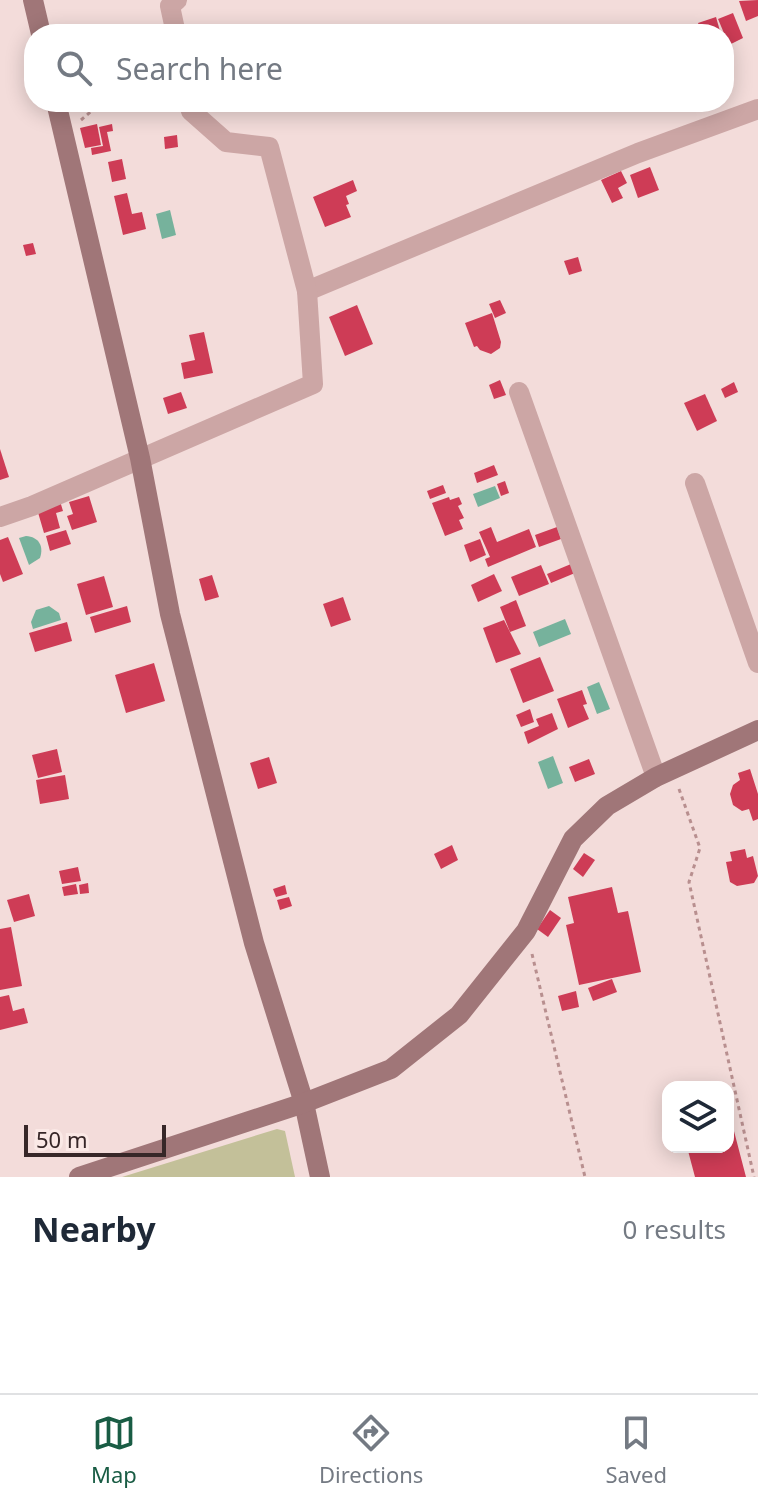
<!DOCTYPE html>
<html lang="en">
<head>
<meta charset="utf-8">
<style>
	:root { --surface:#fff; --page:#f2f2f3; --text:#1f2937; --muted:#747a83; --line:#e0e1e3; --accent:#195c44 }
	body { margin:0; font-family:"Noto Sans",sans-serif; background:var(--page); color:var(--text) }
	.controls { position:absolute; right:24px; bottom:24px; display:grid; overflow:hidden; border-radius:16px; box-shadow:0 4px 20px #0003 }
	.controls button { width:72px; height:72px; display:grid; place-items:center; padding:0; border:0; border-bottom:2px solid var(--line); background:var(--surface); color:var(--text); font:40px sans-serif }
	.scale { position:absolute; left:24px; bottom:20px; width:142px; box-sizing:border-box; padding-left:8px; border:4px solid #372728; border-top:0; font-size:22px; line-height:28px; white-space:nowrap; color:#372728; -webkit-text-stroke:6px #fbe9e6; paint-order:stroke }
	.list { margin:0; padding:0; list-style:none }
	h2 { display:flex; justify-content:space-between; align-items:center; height:104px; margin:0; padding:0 32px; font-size:34px }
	h2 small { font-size:26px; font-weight:400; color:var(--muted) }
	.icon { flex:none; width:44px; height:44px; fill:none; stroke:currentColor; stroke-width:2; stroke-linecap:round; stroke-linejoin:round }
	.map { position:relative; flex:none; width:758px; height:1177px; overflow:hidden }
	.search { position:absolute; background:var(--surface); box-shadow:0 4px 20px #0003; left:24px; right:24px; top:24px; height:88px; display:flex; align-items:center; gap:20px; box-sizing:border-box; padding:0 28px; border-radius:32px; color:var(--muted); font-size:30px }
	.sheet { height:216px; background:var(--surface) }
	nav { display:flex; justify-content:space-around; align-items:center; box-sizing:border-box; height:112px; border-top:2px solid var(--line); background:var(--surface); font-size:22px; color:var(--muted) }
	nav a { display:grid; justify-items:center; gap:4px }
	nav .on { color:var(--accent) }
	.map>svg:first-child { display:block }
</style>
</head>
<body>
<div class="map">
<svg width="758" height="1177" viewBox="0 0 758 1177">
	<rect width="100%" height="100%" fill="#f3dcda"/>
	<polygon fill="#c3c099" points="277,1129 285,1131 295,1177 122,1177"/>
	<g fill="#76b29c">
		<polygon points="170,210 176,235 162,239 156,214"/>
		<polygon points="495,486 500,498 478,507 473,494"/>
		<path d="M26 536C39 537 44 546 40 558L29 565 19 538Z"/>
		<polygon points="49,606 59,613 61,620 33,629 31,622 36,610"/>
		<polygon points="565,619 571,634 539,647 533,632"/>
		<polygon points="599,682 610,709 597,714 587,687"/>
		<polygon points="553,756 563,783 548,789 538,762"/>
	</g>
	<g fill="#ce3c56">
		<polygon points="758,0 758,16 746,21 739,1"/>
		<polygon points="733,13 743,38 729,45 718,19"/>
		<polygon points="716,17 720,31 702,34 698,23"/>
		<polygon points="696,24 699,34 686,34 684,28"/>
		<polygon points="97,124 101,145 85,148 80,128"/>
		<polygon points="112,124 113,131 107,132 111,151 92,155 91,148 103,146 99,127"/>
		<polygon points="177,135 178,147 165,149 164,137"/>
		<polygon points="122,159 126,179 112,182 108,162"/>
		<polygon points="650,167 659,190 638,198 630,175"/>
		<polygon points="621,171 627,183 618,188 623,198 612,203 601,180"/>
		<polygon points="353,180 357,191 346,196 349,204 346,205 351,217 325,227 313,197"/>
		<polygon points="127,193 132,214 142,212 146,229 123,235 114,196"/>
		<polygon points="33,243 36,254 26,256 23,245"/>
		<polygon points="578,257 582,271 569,275 564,261"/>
		<polygon points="500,300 506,313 495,318 489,304"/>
		<polygon points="357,305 373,344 345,356 329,317"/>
		<polygon points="492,313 501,342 500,348 491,354 480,350 477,346 474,347 465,323"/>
		<polygon points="204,332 213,373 184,379 181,363 195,360 189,335"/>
		<polygon points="500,380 506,395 494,399 489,385"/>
		<polygon points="734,382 738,392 725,398 721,389"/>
		<polygon points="181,392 187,408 168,414 163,398"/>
		<polygon points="705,394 717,421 697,431 684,403"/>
		<polygon points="0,449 9,477 0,480"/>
		<polygon points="494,465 498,475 477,483 474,473"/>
		<polygon points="505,481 509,493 501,496 497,484"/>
		<polygon points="443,485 446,493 430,499 427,491"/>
		<polygon points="89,496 97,522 72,530 67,516 73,514 69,502"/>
		<polygon points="449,497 450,500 459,497 462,504 458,506 464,518 459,520 463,529 445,536 432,503"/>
		<polygon points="60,501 63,511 56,513 60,528 44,533 37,509"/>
		<polygon points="491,527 497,542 529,529 536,547 488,567 485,559 490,557 479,532"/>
		<polygon points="557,527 561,539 539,547 535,535"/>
		<polygon points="66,530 71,544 50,551 46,536"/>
		<polygon points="8,537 23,574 3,582 0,574 0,540"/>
		<polygon points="480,539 486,555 470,562 464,545"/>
		<polygon points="571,564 575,573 551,583 547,574"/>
		<polygon points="541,565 549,584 519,596 511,577"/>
		<polygon points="494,574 502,591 478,602 471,585"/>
		<polygon points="212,575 219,597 205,601 199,579"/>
		<polygon points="104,576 113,607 86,615 77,584"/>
		<polygon points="343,597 351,620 331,627 323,604"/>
		<polygon points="516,600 526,626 510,632 500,607"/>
		<polygon points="127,606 131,622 95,633 90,617"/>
		<polygon points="504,620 521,654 496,663 483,628"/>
		<polygon points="67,622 72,641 35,652 29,633"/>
		<polygon points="540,657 554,691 523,703 510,669"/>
		<polygon points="154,663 165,701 126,713 115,675"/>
		<polygon points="582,690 587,704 583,705 589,719 568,728 557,699"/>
		<polygon points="530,709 534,722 521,727 516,715"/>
		<polygon points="552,713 558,729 528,744 524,732 539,726 536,719"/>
		<polygon points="57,749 62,772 38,778 32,755"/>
		<polygon points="269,757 277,783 258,789 250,763"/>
		<polygon points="589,759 595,774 575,782 569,767"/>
		<polygon points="750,769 758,794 758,819 753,821 749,809 742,811 733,805 730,794 733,785 740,780 738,773"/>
		<polygon points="65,775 69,799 40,804 36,780"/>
		<polygon points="452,845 458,860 441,869 434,854"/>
		<polygon points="745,849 747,858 753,856 758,876 754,883 737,886 730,882 726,862 732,861 730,852"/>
		<polygon points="584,853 595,860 583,877 573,869"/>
		<polygon points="78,867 81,881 62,884 59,871"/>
		<polygon points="88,883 89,893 80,894 79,885"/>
		<polygon points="76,884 78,894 64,896 62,887"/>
		<polygon points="285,885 287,894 276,897 273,889"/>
		<polygon points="612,887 618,913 628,911 641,972 579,985 566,925 574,923 568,897"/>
		<polygon points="29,894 35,916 14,922 7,900"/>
		<polygon points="289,897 292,906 280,910 277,900"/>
		<polygon points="550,910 561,918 548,937 537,929"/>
		<polygon points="11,927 22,986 0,990 0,929"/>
		<polygon points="612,979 617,992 593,1001 588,988"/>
		<polygon points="576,991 579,1007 562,1011 558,996"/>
		<polygon points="9,995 13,1011 24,1008 28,1023 0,1030 0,997"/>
		<polygon points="729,1112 746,1177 695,1177 687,1147 728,1147"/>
	</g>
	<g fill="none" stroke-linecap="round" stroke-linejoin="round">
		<g stroke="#b88f8f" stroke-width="3" stroke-dasharray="4 4" stroke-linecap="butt">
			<polyline points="81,120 102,102"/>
			<polyline points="679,789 700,848 689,882 754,1177"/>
			<polyline points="532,954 585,1177"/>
		</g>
		<g stroke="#cca6a5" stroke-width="20">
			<polyline points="176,34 170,6 177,0"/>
			<polyline points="307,291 638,153 758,109"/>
			<polyline points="519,392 656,777"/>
			<polyline points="695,483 758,663"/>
			<polyline points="0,517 32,506 313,384 307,291 269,147 226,142 191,111 189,102"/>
		</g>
		<g stroke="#a07678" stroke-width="20">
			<polyline points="33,0 41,34"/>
			<polyline points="56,102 140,458 170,614 254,943 304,1103 320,1177"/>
			<polyline points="79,1177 304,1103 391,1069 459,1015 526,931 573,839 607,806 656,777 758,730"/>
		</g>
	</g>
</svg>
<div class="controls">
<button><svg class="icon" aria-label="layers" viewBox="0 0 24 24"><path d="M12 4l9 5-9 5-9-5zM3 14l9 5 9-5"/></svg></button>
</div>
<div class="scale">50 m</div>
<div class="search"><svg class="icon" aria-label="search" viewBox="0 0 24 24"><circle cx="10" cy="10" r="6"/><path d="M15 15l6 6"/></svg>Search here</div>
</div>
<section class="sheet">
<h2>Nearby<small>0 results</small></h2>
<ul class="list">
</ul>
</section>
<nav>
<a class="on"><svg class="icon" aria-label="map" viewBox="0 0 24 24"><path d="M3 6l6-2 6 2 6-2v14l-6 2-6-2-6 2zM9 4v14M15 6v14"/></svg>Map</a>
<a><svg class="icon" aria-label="directions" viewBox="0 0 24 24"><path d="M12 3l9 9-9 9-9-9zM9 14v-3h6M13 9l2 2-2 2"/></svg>Directions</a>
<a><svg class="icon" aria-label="saved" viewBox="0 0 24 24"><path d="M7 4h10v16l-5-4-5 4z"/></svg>Saved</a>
</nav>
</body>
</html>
